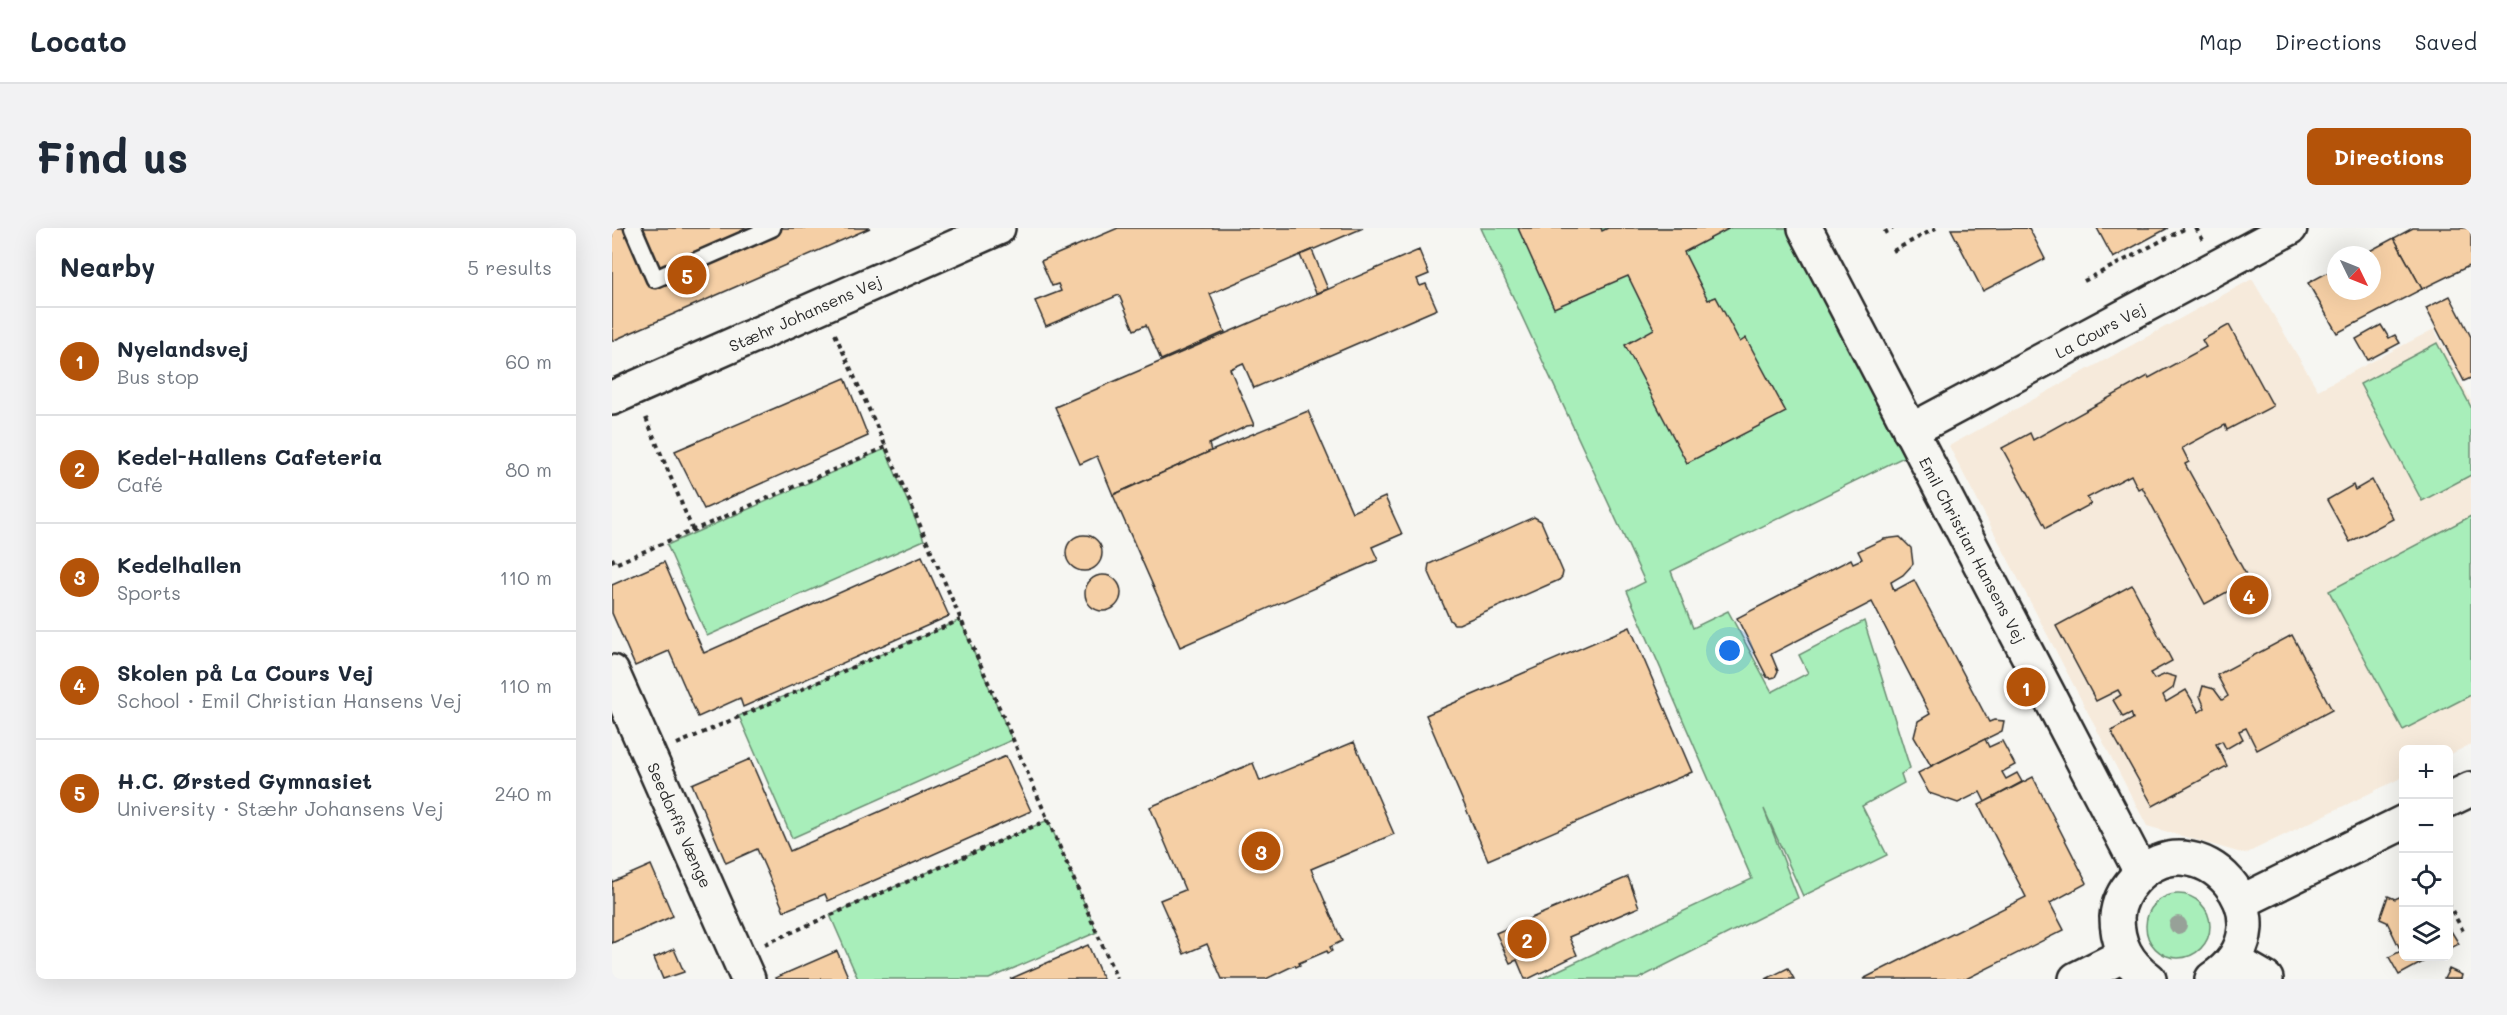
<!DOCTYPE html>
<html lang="en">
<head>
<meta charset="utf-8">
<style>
	:root { --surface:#fff; --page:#f2f2f3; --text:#1f2937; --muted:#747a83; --line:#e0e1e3; --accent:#b45309 }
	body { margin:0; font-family:Mali,sans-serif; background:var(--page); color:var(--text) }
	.controls { position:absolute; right:18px; bottom:18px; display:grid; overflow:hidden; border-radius:9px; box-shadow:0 6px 24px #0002 }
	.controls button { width:54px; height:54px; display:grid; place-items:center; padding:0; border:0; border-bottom:2px solid var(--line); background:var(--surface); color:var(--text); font:30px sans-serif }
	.compass { position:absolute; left:1715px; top:18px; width:54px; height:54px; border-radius:50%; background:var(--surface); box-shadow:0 6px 24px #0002; rotate:133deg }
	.you { position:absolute; left:1118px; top:423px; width:21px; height:21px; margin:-15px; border:4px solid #fff; border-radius:50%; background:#1a73e8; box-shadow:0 0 0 9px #1a73e833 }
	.badge { display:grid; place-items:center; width:39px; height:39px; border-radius:50%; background:var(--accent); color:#fff; font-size:20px; font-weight:700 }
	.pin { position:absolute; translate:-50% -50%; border:3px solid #fff; box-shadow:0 2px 6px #0006 }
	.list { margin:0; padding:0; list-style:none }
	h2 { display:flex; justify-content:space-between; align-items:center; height:78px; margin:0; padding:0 24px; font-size:26px }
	h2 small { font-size:20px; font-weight:400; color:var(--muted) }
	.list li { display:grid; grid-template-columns:39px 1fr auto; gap:18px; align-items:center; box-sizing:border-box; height:108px; padding:0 24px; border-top:2px solid var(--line) }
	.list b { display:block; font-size:22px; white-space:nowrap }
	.list p { margin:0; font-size:20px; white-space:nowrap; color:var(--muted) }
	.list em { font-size:20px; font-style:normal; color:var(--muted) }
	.icon { flex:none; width:33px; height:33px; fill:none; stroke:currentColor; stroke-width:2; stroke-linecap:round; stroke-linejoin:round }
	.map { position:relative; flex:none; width:1859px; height:751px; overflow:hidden; border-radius:9px }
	header { display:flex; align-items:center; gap:36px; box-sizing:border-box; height:84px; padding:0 30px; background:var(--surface); border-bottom:2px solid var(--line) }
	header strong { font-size:28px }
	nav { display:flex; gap:33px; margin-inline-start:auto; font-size:21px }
	.intro { display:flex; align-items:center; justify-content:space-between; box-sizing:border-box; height:144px; padding:0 36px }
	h1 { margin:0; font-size:42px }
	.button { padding:15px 27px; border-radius:9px; background:var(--accent); color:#fff; font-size:21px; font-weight:700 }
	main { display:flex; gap:36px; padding:0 36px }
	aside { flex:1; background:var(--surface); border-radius:9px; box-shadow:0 6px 24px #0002 }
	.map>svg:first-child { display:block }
</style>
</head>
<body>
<header>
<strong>Locato</strong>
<nav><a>Map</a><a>Directions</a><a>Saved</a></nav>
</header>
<div class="intro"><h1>Find us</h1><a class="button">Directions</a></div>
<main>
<aside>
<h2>Nearby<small>5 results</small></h2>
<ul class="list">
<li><span class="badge">1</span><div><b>Nyelandsvej</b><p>Bus stop</p></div><em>60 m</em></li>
<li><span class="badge">2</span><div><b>Kedel-Hallens Cafeteria</b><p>Café</p></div><em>80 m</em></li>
<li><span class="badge">3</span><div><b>Kedelhallen</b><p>Sports</p></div><em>110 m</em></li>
<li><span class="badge">4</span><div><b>Skolen på La Cours Vej</b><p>School · Emil Christian Hansens Vej</p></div><em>110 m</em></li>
<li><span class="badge">5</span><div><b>H.C. Ørsted Gymnasiet</b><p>University · Stæhr Johansens Vej</p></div><em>240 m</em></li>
</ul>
</aside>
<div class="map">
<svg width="1859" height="751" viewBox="0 0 1859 751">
	<rect width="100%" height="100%" fill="#f6f6f2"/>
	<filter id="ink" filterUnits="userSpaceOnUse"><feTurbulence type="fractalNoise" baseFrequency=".0167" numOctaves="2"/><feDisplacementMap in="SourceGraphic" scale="12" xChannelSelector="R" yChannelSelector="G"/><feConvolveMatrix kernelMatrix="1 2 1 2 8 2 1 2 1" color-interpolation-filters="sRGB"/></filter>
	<g filter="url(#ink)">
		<polygon fill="#f6eadb" points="1640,51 1706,162 1822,101 1859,173 1859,516 1837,527 1836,522 1792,522 1791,549 1633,626 1535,598 1337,218"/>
		<g fill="#a8eeba" stroke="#6a8c72" stroke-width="1.5">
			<polygon points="869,0 1178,0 1292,229 1059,343 1081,400 1116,383 1160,464 1196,445 1187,427 1252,393 1298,540 1289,546 1292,555 1250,578 1275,627 1191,668 1152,581 1186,670 1026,751 928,751 1140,651 1015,363 1033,354"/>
			<polygon points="1825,115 1859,179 1859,247 1810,273 1748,156"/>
			<polygon points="273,221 312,312 95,408 55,317"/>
			<polygon points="1859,288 1859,467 1791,502 1717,363"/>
			<polygon points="348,392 400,512 180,610 127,488"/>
			<polygon points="436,592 485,704 377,751 246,751 218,687"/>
			<circle cx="1566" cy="698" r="32"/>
		</g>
		<g fill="#f5cfa5" stroke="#2b2b2b" stroke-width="1.5">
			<polygon points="0,0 258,0 0,113"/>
			<polygon points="506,0 751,0 598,66 613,104 549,132 534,97 522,102 507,67 434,98 423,73 449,63 446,56 440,58 429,33"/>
			<polygon points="906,0 989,0 990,3 996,0 1118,0 1072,24 1096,72 1104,69 1128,114 1134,110 1174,184 1075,235 1013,117 1042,101 1016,48 942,80"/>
			<polygon points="1417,0 1433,31 1371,63 1339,1"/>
			<polygon points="1485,0 1556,0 1501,30"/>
			<polygon points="1801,0 1859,0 1859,37 1810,61 1782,10"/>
			<polygon points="1782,10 1810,61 1725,105 1696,55 1724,40 1724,63 1760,63 1760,27 1750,27"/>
			<polygon points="700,22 716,61 704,65 688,27"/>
			<polygon points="807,22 817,46 805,51 808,58 814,56 825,81 642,160 631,135 618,141 642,197 635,198 597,216 599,223 501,267 485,228 468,236 443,179"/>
			<polygon points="1838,68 1859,109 1859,150 1852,153 1814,80"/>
			<polygon points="1617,97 1661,178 1615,202 1613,197 1570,220 1577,234 1573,236 1637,352 1593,376 1530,259 1526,261 1519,247 1475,270 1479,276 1434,300 1390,220 1418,205 1421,212 1536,148 1537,150 1594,119 1590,112"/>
			<polygon points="1769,97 1777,110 1783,107 1788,115 1756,132 1744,111"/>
			<polygon points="233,150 256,208 92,281 63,223"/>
			<polygon points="696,183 740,284 773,269 790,306 760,319 766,332 568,419 501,267 599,223"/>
			<polygon points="1760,252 1781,291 1738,314 1715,272 1741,257 1743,262"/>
			<polygon points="922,289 929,293 951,344 950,349 947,352 847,396 842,396 838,392 816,342 817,336"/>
			<circle cx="472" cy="325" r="18"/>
			<polygon points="1288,309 1299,320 1301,336 1291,347 1279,354 1282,363 1302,352 1377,494 1382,492 1392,493 1390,503 1319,538 1302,509 1306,493 1318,486 1260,374 1159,426 1166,443 1163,449 1159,450 1155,449 1125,390 1239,331 1241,335 1250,331 1246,323 1272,311"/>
			<polygon points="310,328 337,388 131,479 128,470 86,489 57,423 23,438 0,385 0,357 52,334 92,425"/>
			<circle cx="491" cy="365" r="18"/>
			<polygon points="1520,357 1560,433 1538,445 1542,451 1554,446 1564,449 1561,460 1551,467 1554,474 1574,462 1587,484 1593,480 1588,468 1591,458 1602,461 1610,472 1616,468 1605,447 1680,407 1720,482 1645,522 1634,500 1627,503 1631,511 1614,521 1610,513 1604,516 1615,538 1541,578 1499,503 1521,491 1519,485 1511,489 1501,472 1509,467 1506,462 1484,473 1444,398"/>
			<polygon points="1018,399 1080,544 876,632 814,487"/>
			<polygon points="1373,511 1377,519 1390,513 1403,537 1390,544 1394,551 1405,545 1410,554 1373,574 1368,564 1346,575 1317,565 1306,545"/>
			<polygon points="742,514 782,606 699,641 730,713 718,719 720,723 716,725 715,723 687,735 688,737 684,739 683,737 654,751 610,751 595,716 572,726 548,672 573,662 538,579 641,535 648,553"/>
			<polygon points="394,528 419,583 216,673 213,666 172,683 145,621 114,635 80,556 138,531 178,623"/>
			<polygon points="1421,549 1475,655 1438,675 1452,702 1354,751 1251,751 1414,669 1367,577"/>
			<polygon points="39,637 61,688 0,715 0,654"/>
			<polygon points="1016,649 1027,679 957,709 965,727 916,751 913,751 905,732 898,735 884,705"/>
			<polygon points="1792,667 1792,728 1822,728 1787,747 1777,729 1789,723 1775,694 1768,691 1776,668 1783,671"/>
			<polygon points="1836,698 1847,716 1836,721"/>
			<polygon points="476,717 491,751 398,751"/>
			<polygon points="62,721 72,744 51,751 42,730"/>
			<polygon points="225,723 237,751 164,751 163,750"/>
			<polygon points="1176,740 1182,751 1154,751"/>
			<polygon points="1837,741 1850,747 1849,751 1832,751"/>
		</g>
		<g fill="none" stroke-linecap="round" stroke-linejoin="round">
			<defs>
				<polyline id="service" points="21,0 43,51 160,0"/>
				<g id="minor">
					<polyline points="1193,0 1529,644"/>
					<polyline points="0,170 386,0"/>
					<polyline points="1298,203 1678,0"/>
					<polyline points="0,444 136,751"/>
					<polyline points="1621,732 1654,751"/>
				</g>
				<g id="tertiary">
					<polyline points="1836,572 1859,561"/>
					<polyline points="1629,674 1792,594"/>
					<polyline points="1464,751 1512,727"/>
					<path d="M1537 751C1515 735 1505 716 1505 689 1506 675 1513 662 1522 652 1584 583 1686 693 1600 751"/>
				</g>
			</defs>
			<use href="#service" stroke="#2b2b2b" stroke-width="21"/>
			<use href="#minor" stroke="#2b2b2b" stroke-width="38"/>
			<use href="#tertiary" stroke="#2b2b2b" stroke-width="38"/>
			<g stroke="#2b2b2b" stroke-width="4" stroke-dasharray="4.5 4.5" stroke-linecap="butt">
				<polyline points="1584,0 1591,12"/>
				<polyline points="1272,5 1281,0"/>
				<polyline points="1281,23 1324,0"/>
				<polyline points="1472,53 1574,0"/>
				<polyline points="223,106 274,219 505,751"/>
				<polyline points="34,190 81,303"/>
				<polyline points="0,330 3,336 274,219"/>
				<polyline points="65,516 348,392"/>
				<polyline points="1836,675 1851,703"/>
				<polyline points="153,716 436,592"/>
			</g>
			<use href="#service" stroke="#f6f6f2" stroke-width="16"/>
			<use href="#minor" stroke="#f6f6f2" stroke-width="33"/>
			<use href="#tertiary" stroke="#f6f6f2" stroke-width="33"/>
		</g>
		<circle fill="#97a198" cx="1566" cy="697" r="9"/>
	</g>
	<g text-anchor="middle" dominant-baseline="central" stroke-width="5" stroke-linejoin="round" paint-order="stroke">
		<g font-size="16" fill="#2b2b2b" stroke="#f6f6f2">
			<text transform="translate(193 85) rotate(-24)">Stæhr Johansens Vej</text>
			<text transform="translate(1488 102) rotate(-28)">La Cours Vej</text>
			<text transform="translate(1361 322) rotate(62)">Emil Christian Hansens Vej</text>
			<text transform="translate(68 597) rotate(66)">Seedorffs Vænge</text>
		</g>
	</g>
</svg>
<div class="controls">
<button>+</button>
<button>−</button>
<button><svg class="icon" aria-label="locate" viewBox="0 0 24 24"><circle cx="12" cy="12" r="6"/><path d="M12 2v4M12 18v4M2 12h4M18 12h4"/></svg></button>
<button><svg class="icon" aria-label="layers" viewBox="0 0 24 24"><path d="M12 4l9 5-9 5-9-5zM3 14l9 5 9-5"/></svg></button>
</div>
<svg class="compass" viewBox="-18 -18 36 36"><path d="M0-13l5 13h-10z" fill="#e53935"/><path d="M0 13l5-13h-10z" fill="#747a83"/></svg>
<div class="you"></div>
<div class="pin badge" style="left:1414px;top:459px">1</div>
<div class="pin badge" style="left:915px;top:711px">2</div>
<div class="pin badge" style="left:649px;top:623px">3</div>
<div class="pin badge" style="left:1637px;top:367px">4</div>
<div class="pin badge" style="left:75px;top:47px">5</div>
</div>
</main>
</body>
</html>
